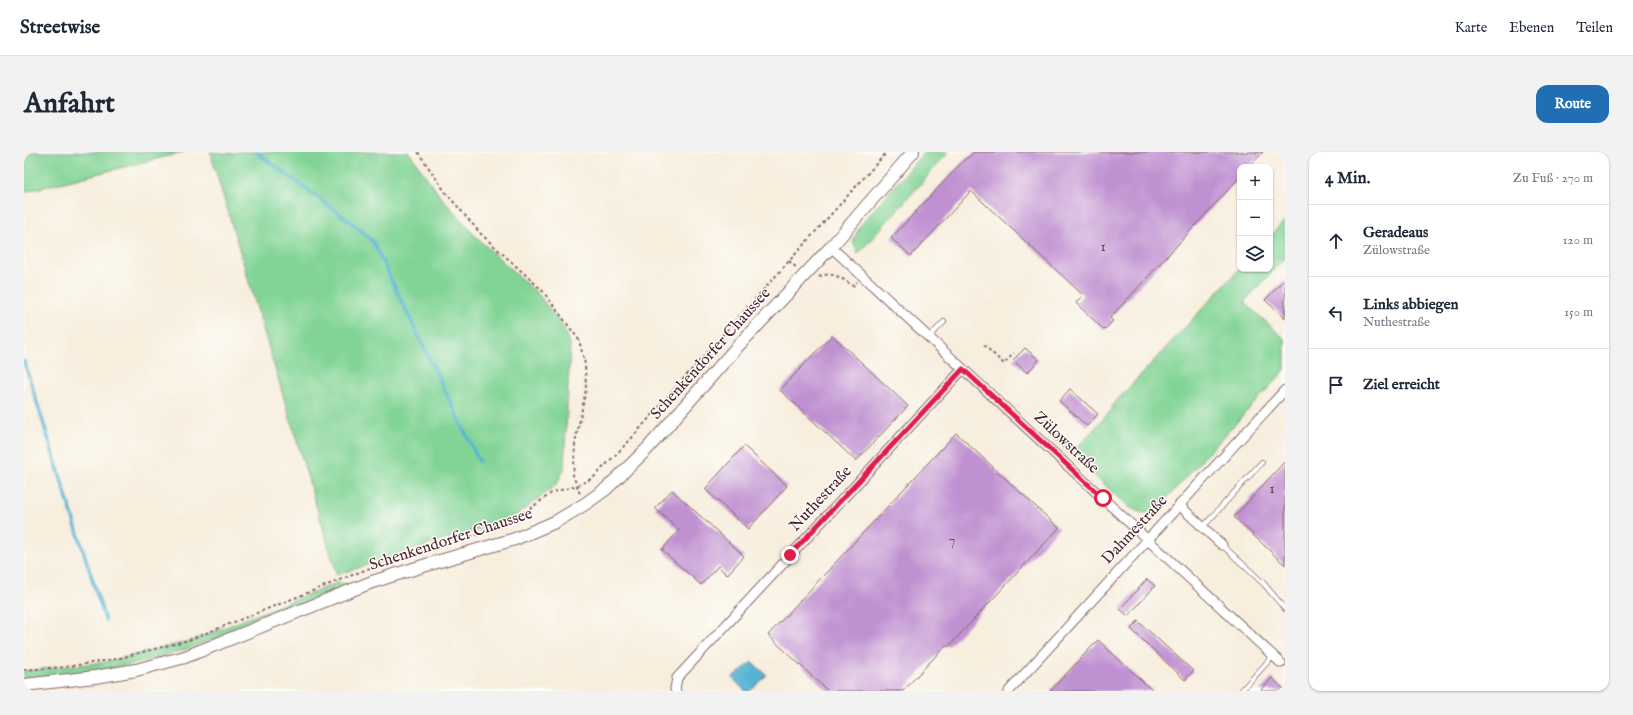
<!DOCTYPE html>
<html lang="de">
<head>
<meta charset="utf-8">
<style>
	:root { --surface:#fff; --page:#f2f2f3; --text:#1f2937; --muted:#747a83; --line:#e0e1e3; --accent:#1f6fb2 }
	body { margin:0; font-family:"IM FELL English",serif; background:var(--page); color:var(--text) }
	.controls { position:absolute; right:12px; top:12px; display:grid; overflow:hidden; border-radius:8px; box-shadow:0 1px 3px #0004 }
	.controls button { width:36px; height:36px; display:grid; place-items:center; padding:0; border:0; border-bottom:1px solid var(--line); background:var(--surface); color:var(--text); font:20px sans-serif }
	.stop { position:absolute; width:12px; height:12px; margin:-9px; border:3px solid #e11d48; border-radius:50%; background:#fff }
	.stop.end { background:#e11d48; border-color:#fff; box-shadow:0 1px 4px #0008 }
	.list { margin:0; padding:0; list-style:none }
	h2 { display:flex; justify-content:space-between; align-items:center; height:52px; margin:0; padding:0 16px; font-size:17px }
	h2 small { font-size:13px; font-weight:400; color:var(--muted) }
	.list li { display:grid; grid-template-columns:26px 1fr auto; gap:12px; align-items:center; box-sizing:border-box; height:72px; padding:0 16px; border-top:1px solid var(--line) }
	.list b { display:block; font-size:15px; white-space:nowrap }
	.list p { margin:0; font-size:13px; white-space:nowrap; color:var(--muted) }
	.list em { font-size:13px; font-style:normal; color:var(--muted) }
	.icon { flex:none; width:22px; height:22px; fill:none; stroke:currentColor; stroke-width:2; stroke-linecap:round; stroke-linejoin:round }
	.map { position:relative; flex:none; width:1261px; height:539px; overflow:hidden; border-radius:12px }
	header { display:flex; align-items:center; gap:24px; box-sizing:border-box; height:56px; padding:0 20px; background:var(--surface); border-bottom:1px solid var(--line) }
	header strong { font-size:19px }
	nav { display:flex; gap:22px; margin-inline-start:auto; font-size:14px }
	.intro { display:flex; align-items:center; justify-content:space-between; box-sizing:border-box; height:96px; padding:0 24px }
	h1 { margin:0; font-size:28px }
	.button { padding:10px 18px; border-radius:12px; background:var(--accent); color:#fff; font-size:14px; font-weight:700 }
	main { display:flex; gap:24px; padding:0 24px }
	aside { flex:1; background:var(--surface); border-radius:12px; box-shadow:0 1px 3px #0004 }
	.map>svg:first-child { display:block }
</style>
</head>
<body>
<header>
<strong>Streetwise</strong>
<nav><a>Karte</a><a>Ebenen</a><a>Teilen</a></nav>
</header>
<div class="intro"><h1>Anfahrt</h1><a class="button">Route</a></div>
<main>
<div class="map">
<svg width="1261" height="539" viewBox="0 0 1261 539">
	<rect width="100%" height="100%" fill="#fdfcf7"/>
	<filter id="ink" filterUnits="userSpaceOnUse"><feTurbulence type="fractalNoise" baseFrequency=".025" numOctaves="2"/><feDisplacementMap in="SourceGraphic" scale="8" xChannelSelector="R" yChannelSelector="G"/><feConvolveMatrix kernelMatrix="1 2 1 2 8 2 1 2 1" color-interpolation-filters="sRGB"/></filter>
	<filter id="wash" filterUnits="userSpaceOnUse"><feTurbulence type="fractalNoise" baseFrequency=".012" numOctaves="4" result="noise"/><feDisplacementMap in="SourceGraphic" scale="16" xChannelSelector="R" yChannelSelector="G"/><feGaussianBlur stdDeviation="0.9" result="paint"/><feColorMatrix in="noise" values="0 0 0 0 0 0 0 0 0 0 0 0 0 0 0 0 0 1.4 0 .05"/><feComposite in="paint" operator="in"/></filter>
	<g filter="url(#wash)">
		<rect width="100%" height="100%" fill="#f7eedd"/>
		<g fill="#82d496" stroke="#667a60">
			<polygon points="0,0 160,0 0,40"/>
			<path d="M186 0C195 0 206 3 214 0H385L415 43 453 86 514 142 539 175 546 194 540 318 532 333 483 370 419 388 313 423Z"/>
			<polygon points="900,0 925,0 834,102 829,90 835,75"/>
			<path d="M1261 68V106L1220 150 1261 187V218L1131 359C1121 364 1113 360 1104 354L1018 276V272L1019 270 1051 298 1090 255H1087L1216 116 1246 117V84Z"/>
			<polygon points="315,430 323,433 203,482 160,498 110,512 48,523 0,527 0,519 82,510 169,488"/>
		</g>
		<polygon fill="#56b3d4" stroke="#506980" points="728,510 743,523 726,539 721,539 708,526"/>
		<g fill="none" stroke-linecap="round" stroke-linejoin="round">
			<g stroke="#56b3d4" stroke-width="3.5">
				<polyline points="232,0 335,76 349,90 455,309"/>
				<polyline points="0,209 81,468"/>
			</g>
		</g>
		<g id="blocks">
			<g fill="#c091d1">
				<polygon points="950,0 1239,0 1225,15 1216,15 1216,25 1086,166 1089,169 1080,178 1052,151 1059,143 947,39 887,104 867,86 943,5 944,6"/>
				<polygon points="1261,127 1261,166 1241,148"/>
				<polygon points="808,183 884,254 832,309 756,238"/>
				<polygon points="1001,196 1015,208 1003,221 989,208"/>
				<polygon points="1046,237 1074,262 1063,274 1035,249"/>
				<polygon points="932,281 1035,376 924,495 922,493 879,539 804,539 744,483"/>
				<polygon points="720,294 763,334 724,377 681,337"/>
				<polygon points="1261,309 1261,413 1210,365"/>
				<polygon points="648,338 720,404 703,423 694,414 677,433 638,398 655,378 631,356"/>
				<polygon points="1123,427 1131,434 1104,464 1096,457"/>
				<polygon points="1114,469 1169,519 1161,528 1107,477"/>
				<polygon points="1074,488 1129,539 1026,539"/>
				<polygon points="1248,526 1261,538 1261,539 1236,539"/>
			</g>
		</g>
	</g>
	<g filter="url(#ink)">
		<use href="#blocks" fill-opacity="0" stroke="#876769" stroke-width="1"/>
		<g fill="none" stroke-linecap="round" stroke-linejoin="round">
			<defs>
				<g id="lane">
					<polyline points="905,185 920,170"/>
					<polyline points="1179,375 1238,310"/>
					<polyline points="1198,393 1240,432 1261,457"/>
					<polyline points="1217,539 1249,504"/>
				</g>
				<g id="street">
					<polyline points="807,95 1257,511"/>
					<polyline points="1155,353 1198,393"/>
					<polyline points="652,539 651,537 653,526 939,217"/>
					<polyline points="985,539 1261,238"/>
				</g>
				<polyline id="secondary" points="0,533 71,525 112,518 161,505 348,430 399,414 491,387 531,370 561,352 582,337 623,297 713,195 807,95 889,0"/>
			</defs>
			<use href="#lane" stroke="#876769" stroke-width="6"/>
			<use href="#street" stroke="#876769" stroke-width="11"/>
			<use href="#secondary" stroke="#876769" stroke-width="14"/>
			<g stroke="#876769" stroke-width="2" stroke-dasharray="3 3" stroke-linecap="butt">
				<polyline points="394,0 422,41 457,82 518,138 555,188 561,212 562,237 551,292 550,314 549,323 556,342"/>
				<polyline points="765,109 773,116"/>
				<path d="M795 125C808 118 819 127 829 134L833 130"/>
				<polyline points="960,193 980,212 990,201"/>
				<polyline points="0,518 41,515 92,507 165,488 361,410 462,380 500,361 529,340 552,334 569,326 606,288 661,225 863,0"/>
			</g>
			<use href="#lane" stroke="#fff" stroke-width="4.5"/>
			<use href="#street" stroke="#fff" stroke-width="9"/>
			<use href="#secondary" stroke="#fff" stroke-width="12"/>
		</g>
	</g>
	<g fill="none" stroke-linecap="round" stroke-linejoin="round" filter="url(#ink)">
		<polyline stroke="#e11d48" stroke-width="5" points="766,403 939,217 1079,346"/>
	</g>
	<g text-anchor="middle" dominant-baseline="central" stroke-width="3" stroke-linejoin="round" paint-order="stroke">
		<g font-size="14" fill="#683c54">
			<text x="1079" y="95">1</text>
			<text x="1248" y="337">1</text>
			<text x="928" y="388">7</text>
		</g>
		<g font-size="16" fill="#4a1f2b" stroke="#fdfcf7">
			<text transform="translate(687 202) rotate(-48)">Schenkendorfer Chaussee</text>
			<text transform="translate(1042 291) rotate(43)">Zülowstraße</text>
			<text transform="translate(797 347) rotate(-47)">Nuthestraße</text>
			<text transform="translate(1111 378) rotate(-47)">Dahmestraße</text>
			<text transform="translate(427 388) rotate(-18)">Schenkendorfer Chaussee</text>
		</g>
	</g>
</svg>
<div class="controls">
<button>+</button>
<button>−</button>
<button><svg class="icon" aria-label="layers" viewBox="0 0 24 24"><path d="M12 4l9 5-9 5-9-5zM3 14l9 5 9-5"/></svg></button>
</div>
<div class="stop" style="left:1079px;top:346px"></div>
<div class="stop end" style="left:766px;top:403px"></div>
</div>
<aside>
<h2>4 Min.<small>Zu Fuß · 270 m</small></h2>
<ul class="list">
<li><svg class="icon" aria-label="ahead" viewBox="0 0 24 24"><path d="M12 20V5M6 11l6-6 6 6"/></svg><div><b>Geradeaus</b><p>Zülowstraße</p></div><em>120 m</em></li>
<li><svg class="icon" aria-label="left" viewBox="0 0 24 24"><path d="M17 20v-9H6M10 6l-5 5 5 5"/></svg><div><b>Links abbiegen</b><p>Nuthestraße</p></div><em>150 m</em></li>
<li><svg class="icon" aria-label="arrive" viewBox="0 0 24 24"><path d="M6 21V4h12l-3 4 3 4H6"/></svg><div><b>Ziel erreicht</b></div></li>
</ul>
</aside>
</main>
</body>
</html>
